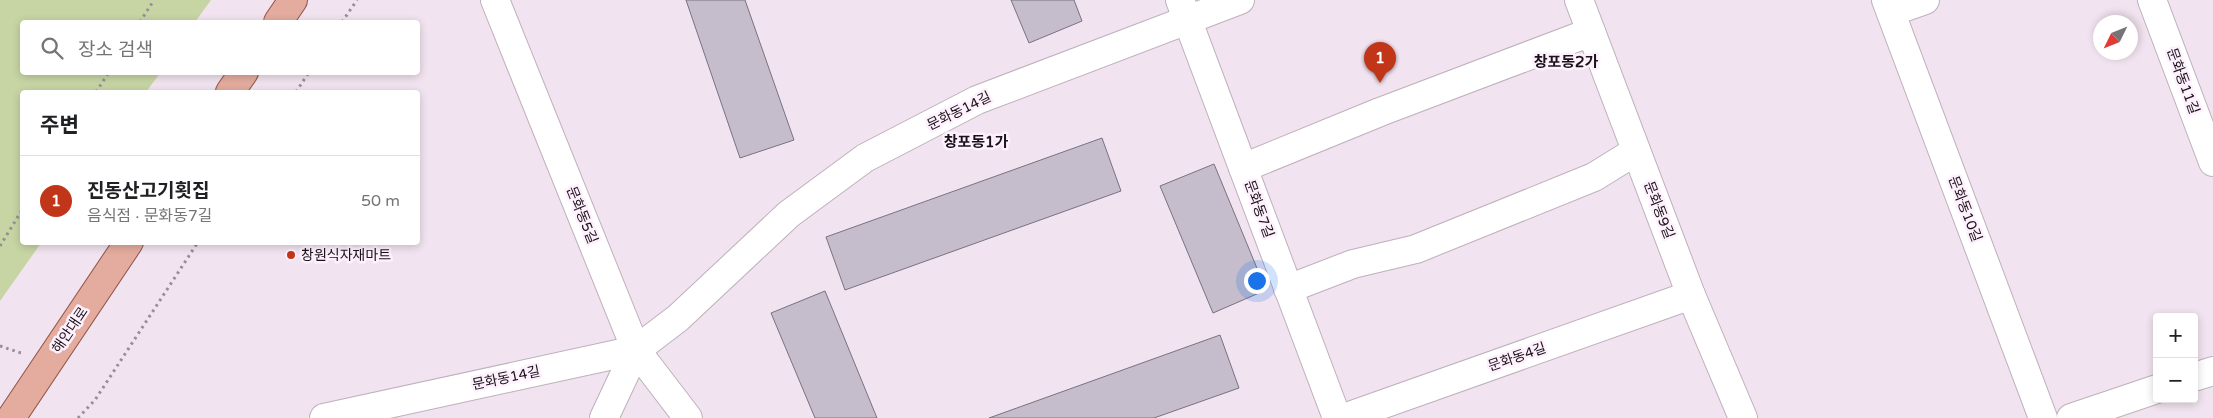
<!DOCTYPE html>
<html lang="ko">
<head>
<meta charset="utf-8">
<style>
	:root { --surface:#fff; --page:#f6f6f6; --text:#202124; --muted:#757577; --line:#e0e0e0; --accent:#c13618 }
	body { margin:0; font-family:"Varela Round","Noto Sans KR",sans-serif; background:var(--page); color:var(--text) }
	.controls { position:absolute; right:15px; bottom:15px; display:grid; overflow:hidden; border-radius:5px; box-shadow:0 2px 8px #0003 }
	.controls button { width:45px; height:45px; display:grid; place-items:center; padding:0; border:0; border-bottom:1px solid var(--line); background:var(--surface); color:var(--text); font:25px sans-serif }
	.compass { position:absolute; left:2093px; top:15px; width:45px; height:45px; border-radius:50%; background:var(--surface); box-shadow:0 2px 8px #0003; rotate:227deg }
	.you { position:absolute; left:1256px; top:280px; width:18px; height:18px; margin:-12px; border:4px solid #fff; border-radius:50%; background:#1a73e8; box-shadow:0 0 0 8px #1a73e833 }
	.badge { display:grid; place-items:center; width:32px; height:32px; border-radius:50%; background:var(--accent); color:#fff; font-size:16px; font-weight:700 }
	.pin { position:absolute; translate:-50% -41px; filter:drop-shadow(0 1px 2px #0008) }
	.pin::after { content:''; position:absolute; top:26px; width:18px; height:15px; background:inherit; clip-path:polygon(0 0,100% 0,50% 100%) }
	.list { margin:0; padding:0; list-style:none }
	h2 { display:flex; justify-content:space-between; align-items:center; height:65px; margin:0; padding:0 20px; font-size:21px }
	h2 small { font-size:16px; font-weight:400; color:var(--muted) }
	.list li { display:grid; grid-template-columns:32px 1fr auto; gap:15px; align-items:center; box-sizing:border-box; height:90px; padding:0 20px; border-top:1px solid var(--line) }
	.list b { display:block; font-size:19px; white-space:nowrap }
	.list p { margin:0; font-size:16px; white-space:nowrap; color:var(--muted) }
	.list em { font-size:16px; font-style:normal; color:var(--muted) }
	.icon { flex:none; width:28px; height:28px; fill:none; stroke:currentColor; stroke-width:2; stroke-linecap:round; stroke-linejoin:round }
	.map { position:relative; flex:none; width:2213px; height:418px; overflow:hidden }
	.search { position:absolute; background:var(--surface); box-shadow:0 2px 8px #0003; left:20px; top:20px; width:400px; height:55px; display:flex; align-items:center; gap:12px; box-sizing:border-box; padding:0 18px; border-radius:5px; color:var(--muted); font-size:19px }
	.panel { position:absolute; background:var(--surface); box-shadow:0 2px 8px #0003; left:20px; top:90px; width:400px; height:155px; border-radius:5px }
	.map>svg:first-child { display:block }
</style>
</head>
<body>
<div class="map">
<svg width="2213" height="418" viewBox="0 0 2213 418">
	<rect width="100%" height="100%" fill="#f1e3ef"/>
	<polygon fill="#c7d5a4" points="0,0 211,0 195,22 22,22 22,72 160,73 146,92 22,92 22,242 41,243 0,301"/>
	<g fill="#c5bdcc" stroke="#79727f">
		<polygon points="686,0 745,0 794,140 740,158"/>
		<polygon points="1011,0 1074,0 1082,21 1029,43"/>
		<polygon points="1102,138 1121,191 845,290 826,237"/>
		<polygon points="1214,164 1266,290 1213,313 1160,186"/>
		<polygon points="825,291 877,418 815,418 771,313"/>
		<polygon points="1220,335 1239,388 1154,418 989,418"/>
	</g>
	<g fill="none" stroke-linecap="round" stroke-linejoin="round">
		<defs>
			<g id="minor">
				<polyline points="495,0 636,350 688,418"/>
				<polyline points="1180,0 1337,418"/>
				<polyline points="1579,0 1691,295 1743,418"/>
				<polyline points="1886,0 2043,418"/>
				<polyline points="2152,0 2213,162"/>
				<polyline points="1891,12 1925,0"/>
				<polyline points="1243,168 1380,112 1591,32"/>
				<polyline points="1288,289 1353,264 1416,249 1594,177 1636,151"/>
				<polyline points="2194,377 2213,371"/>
				<polyline points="324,418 636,350 678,318 789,214 865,158 977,100 1240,0"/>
				<polyline points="604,418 636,350"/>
				<polyline points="1344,418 1691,295"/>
				<polyline points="2071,418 2157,389"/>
			</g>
			<g id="major">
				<polyline points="278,22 293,0"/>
				<polyline points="230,92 244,72"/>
				<polyline points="11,418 129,242"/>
			</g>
		</defs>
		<use href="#minor" stroke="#beb0bc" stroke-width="30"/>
		<use href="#major" stroke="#905346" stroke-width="30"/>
		<g stroke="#988d97" stroke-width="3" stroke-dasharray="2.5 4" stroke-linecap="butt">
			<polyline points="140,22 154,0"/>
			<polyline points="342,22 357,0"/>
			<polyline points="96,92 109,72"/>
			<polyline points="296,92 309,72"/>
			<polyline points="0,246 22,210"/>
			<polyline points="0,346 21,353"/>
			<polyline points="78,418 95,400 198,242"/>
		</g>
		<use href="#minor" stroke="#fff" stroke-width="28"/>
		<use href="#major" stroke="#e3ac9f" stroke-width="28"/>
	</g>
	<circle fill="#c13618" stroke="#fef0fd" stroke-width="2" cx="291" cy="255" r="5"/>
	<g text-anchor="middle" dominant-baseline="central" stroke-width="5" stroke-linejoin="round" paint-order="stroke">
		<g font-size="14" fill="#191419" stroke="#fef0fd">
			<text transform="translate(2183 81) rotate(70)">문화동11길</text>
			<text transform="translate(959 111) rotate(-26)">문화동14길</text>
			<text transform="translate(1259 209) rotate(70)">문화동7길</text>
			<text transform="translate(1965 209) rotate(69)">문화동10길</text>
			<text transform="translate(1659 210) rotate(69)">문화동9길</text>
			<text transform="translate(582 215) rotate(68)">문화동5길</text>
			<text transform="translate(70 330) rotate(-56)">해안대로</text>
			<text transform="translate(1517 357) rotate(-19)">문화동4길</text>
			<text transform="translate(506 378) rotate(-12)">문화동14길</text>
		</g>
		<g font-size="14" fill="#191419" stroke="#fef0fd" text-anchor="start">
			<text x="301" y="255">창원식자재마트</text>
		</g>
		<g font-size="15" font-weight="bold" fill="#191419" stroke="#fef0fd">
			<text x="1566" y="62">창포동2가</text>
			<text x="976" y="142">창포동1가</text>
		</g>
	</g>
</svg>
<div class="controls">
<button>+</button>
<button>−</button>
</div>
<svg class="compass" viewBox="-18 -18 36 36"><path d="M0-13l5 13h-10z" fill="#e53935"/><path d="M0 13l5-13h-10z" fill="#757577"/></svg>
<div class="you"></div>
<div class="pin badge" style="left:1380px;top:83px">1</div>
<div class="search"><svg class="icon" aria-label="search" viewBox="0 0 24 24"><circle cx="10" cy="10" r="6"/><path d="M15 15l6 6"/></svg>장소 검색</div>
<section class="panel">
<h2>주변<small></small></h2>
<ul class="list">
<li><span class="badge">1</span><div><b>진동산고기횟집</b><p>음식점 · 문화동7길</p></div><em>50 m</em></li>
</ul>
</section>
</div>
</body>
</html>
